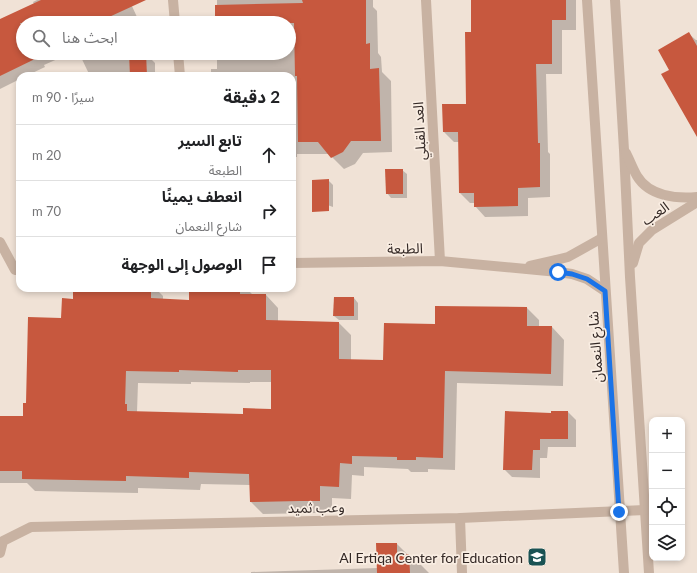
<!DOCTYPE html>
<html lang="ar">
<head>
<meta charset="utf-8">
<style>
	:root { --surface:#fff; --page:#f6f6f6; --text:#202124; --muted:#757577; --line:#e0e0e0 }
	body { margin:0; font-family:Lato,"Noto Sans Arabic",sans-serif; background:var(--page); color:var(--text); direction:rtl }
	.controls { position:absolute; right:12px; bottom:12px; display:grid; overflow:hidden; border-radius:8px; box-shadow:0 2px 6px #0003 }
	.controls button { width:36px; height:36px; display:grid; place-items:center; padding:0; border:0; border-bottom:1px solid var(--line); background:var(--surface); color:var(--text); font:20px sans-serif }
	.stop { position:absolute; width:12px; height:12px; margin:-9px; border:3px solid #1a73e8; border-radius:50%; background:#fff }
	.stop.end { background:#1a73e8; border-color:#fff; box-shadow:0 1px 4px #0008 }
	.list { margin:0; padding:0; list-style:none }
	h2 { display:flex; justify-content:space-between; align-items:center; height:52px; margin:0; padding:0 16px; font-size:17px }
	h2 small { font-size:13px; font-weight:400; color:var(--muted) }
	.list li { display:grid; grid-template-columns:26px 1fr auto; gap:12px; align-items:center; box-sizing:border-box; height:56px; padding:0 16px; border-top:1px solid var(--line) }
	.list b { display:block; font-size:15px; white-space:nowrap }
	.list p { margin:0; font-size:13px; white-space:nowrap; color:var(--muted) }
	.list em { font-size:13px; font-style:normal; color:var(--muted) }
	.icon { flex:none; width:22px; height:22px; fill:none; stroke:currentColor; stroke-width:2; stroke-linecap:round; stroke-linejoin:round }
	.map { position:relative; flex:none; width:697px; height:573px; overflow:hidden; direction:ltr }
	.search { position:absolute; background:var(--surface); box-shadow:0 2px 6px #0003; left:16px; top:16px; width:280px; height:44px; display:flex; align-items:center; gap:10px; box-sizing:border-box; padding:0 14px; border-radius:22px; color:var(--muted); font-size:15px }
	.panel { position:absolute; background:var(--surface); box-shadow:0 2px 6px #0003; left:16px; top:72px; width:280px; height:220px; border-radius:12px; direction:rtl }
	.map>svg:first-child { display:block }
</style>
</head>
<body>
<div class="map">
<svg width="697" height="573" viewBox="0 0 697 573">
	<rect width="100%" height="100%" fill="#f0e2d6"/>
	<g fill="#0003" fill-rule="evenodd">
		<polygon points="37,0 138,0 131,4 137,17 124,23 23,23 23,53 71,53 44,65 45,67 26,76 20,76 20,79 0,89 0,20 34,4 33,2"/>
		<polygon points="217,0 373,0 373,7 377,11 378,53 381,57 382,72 391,81 392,152 363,153 355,164 344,169 329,154 297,154 297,157 292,157 292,76 200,76 200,73 211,73 211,69 217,69 217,53 289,53 289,23 217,23"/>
		<polygon points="472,0 576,0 576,30 562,30 562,74 546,74 548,152 550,154 550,197 528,198 528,216 485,217 475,206 475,203 470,203 460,193 459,142 454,142 444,132 467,105 472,33"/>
		<polygon points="689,34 696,40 697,40 697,135 670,70"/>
		<polygon points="79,53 146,54 155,63 155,76 90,76"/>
		<polygon points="402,170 407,174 407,198 391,198 387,193"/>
		<polygon points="328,180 333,185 333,207 316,201"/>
		<path d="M74 288H155L163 296V300L190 301V288H246L252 294V295H266L278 308V322L339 323 351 335V360L384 361 436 325 527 308 539 320V327H552L564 340 563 386 457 383 455 470 428 469V472H411L408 469 364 467V476L352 475 351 499 332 498V513H313L263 514 251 502 250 485 201 484 200 490 138 488V493L83 492 35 491 27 483H0V417H24L27 404 62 319 74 300ZM191 382 250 383V382H272V410L244 415 137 412 138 383 191 384Z"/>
		<polygon points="354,298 358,303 358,320 339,320 334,316"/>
		<polygon points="568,412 576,420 576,447 548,447 547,458 540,458 540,478 512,477 504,469 552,414"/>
		<polygon points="397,544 418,565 421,565 429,573 251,573 251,572 378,568"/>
	</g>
	<g fill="#c7583e" fill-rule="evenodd">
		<polygon points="41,0 146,0 96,23 20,23 23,29 23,53 35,53 37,58 0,76 0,19"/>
		<polygon points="302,0 366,0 366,44 370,43 370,69 379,68 381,141 351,141 343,152 331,158 318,142 298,142 297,76 295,76 294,23 215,23 215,5 303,3"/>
		<polygon points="471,0 566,0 566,20 552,20 552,64 536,64 538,143 540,143 540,187 518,188 518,206 474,207 474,193 459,193 458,132 443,132 442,104 466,104 465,32 471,32"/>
		<polygon points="689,32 697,46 697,137 661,74 669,70 658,50"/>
		<polygon points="129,53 146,53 147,76 130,76"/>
		<polygon points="385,169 403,169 403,194 386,194"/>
		<polygon points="329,179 329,211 312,212 312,180"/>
		<path d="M73 288H151V298L189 300V288H240V294H266V320L339 322V359L383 360 384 323 435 324V306L527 307V326H552L551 374 445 371 443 458 416 457V460H397V457L352 456V464L340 463 339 487 320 486V501H300L250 502 249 474 189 472V478L126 476V481L22 479V471H0V416H23V403H26L28 317 61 318 62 298 73 299ZM179 370 238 372V370H271V409L243 408V414L127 411V404H125L126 371 179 372Z"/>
		<polygon points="334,297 354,297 354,316 333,316"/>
		<polygon points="505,411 551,413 551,411 568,411 568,439 540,439 540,450 533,450 532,470 503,470"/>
		<polygon points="376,543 397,543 397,555 409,554 410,573 377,573"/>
	</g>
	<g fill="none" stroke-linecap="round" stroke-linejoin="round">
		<g stroke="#c8b2a2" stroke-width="10">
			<polyline points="173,0 175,23"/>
			<polyline points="426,0 440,261"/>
			<polyline points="587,0 624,573"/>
			<polyline points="615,0 624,150 630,277 649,573"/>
			<polyline points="178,53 180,76"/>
			<path d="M626 153C630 161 633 169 637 176 649 196 676 199 697 197"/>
			<polyline points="0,242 15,270 20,269"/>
			<polyline points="292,263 440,261 558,272 572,274 587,279 605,291"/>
			<polyline points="633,263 639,243 652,230 697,202"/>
			<polyline points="530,266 552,261 568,257 602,238"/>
			<polyline points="460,518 462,573"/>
			<polyline points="0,553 3,541 31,527 460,518 645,510"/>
		</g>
	</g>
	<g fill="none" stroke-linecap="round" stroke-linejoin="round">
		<polyline stroke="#1a73e8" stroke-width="5" points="558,272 572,274 587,279 605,291 619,512"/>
	</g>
	<defs>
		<symbol id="school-square" viewBox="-11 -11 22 22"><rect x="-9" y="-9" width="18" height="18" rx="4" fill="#1a5354" stroke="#f9ede2"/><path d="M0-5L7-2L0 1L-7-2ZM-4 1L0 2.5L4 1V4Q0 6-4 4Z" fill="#fff"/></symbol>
	</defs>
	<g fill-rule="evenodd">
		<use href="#school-square" x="526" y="546" width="22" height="22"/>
	</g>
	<g text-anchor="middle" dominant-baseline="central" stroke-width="3.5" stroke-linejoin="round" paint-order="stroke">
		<g font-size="14" fill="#332825" stroke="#f9ede2">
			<text transform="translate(419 131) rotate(-93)">العد القبلي</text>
			<text transform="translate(655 213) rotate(-35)">العب</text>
			<text transform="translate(405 248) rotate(-1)">الطبعة</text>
			<text transform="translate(595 347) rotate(-94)">شارع النعمان</text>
			<text transform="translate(316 507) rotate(-1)">وعب ثميد</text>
		</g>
		<g font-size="14" fill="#332825" stroke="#f9ede2" text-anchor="end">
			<text x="523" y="557">Al Ertiqa Center for Education</text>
		</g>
	</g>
</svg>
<div class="controls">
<button>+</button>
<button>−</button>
<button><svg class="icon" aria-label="locate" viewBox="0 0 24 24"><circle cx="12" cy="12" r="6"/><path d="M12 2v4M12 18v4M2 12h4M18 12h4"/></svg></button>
<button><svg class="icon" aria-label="layers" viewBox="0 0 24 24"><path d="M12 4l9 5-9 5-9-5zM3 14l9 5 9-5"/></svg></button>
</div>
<div class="stop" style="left:558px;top:272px"></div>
<div class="stop end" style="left:619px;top:512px"></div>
<div class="search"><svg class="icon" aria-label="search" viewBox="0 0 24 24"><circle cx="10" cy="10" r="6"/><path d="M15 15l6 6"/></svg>ابحث هنا</div>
<section class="panel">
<h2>2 دقيقة<small>سيرًا · 90 m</small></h2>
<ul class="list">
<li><svg class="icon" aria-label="ahead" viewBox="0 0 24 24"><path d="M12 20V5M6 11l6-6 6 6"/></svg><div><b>تابع السير</b><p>الطبعة</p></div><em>20 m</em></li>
<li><svg class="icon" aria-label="right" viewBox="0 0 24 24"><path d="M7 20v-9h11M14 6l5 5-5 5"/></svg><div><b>انعطف يمينًا</b><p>شارع النعمان</p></div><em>70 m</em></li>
<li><svg class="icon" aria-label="arrive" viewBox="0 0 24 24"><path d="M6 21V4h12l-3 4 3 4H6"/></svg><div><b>الوصول إلى الوجهة</b></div></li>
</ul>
</section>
</div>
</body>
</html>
